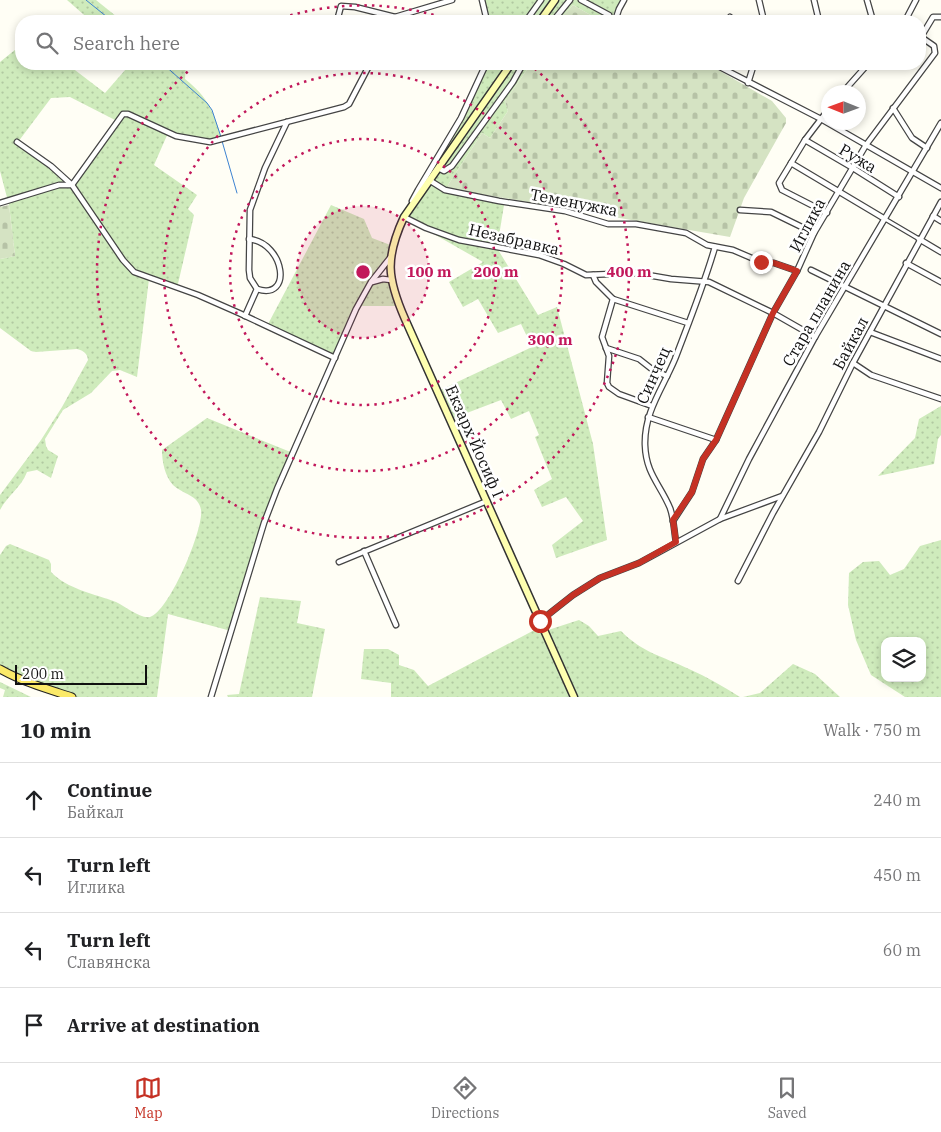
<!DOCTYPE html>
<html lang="en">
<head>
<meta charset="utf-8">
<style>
	:root { --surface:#fff; --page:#f2f2f2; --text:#202124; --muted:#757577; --line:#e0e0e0; --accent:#c53124 }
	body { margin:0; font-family:"IBM Plex Serif",serif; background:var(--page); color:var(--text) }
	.controls { position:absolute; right:15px; bottom:15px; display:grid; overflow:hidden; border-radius:10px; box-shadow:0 2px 8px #0003 }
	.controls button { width:45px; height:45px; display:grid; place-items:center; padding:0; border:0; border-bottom:1px solid var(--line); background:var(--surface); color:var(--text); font:25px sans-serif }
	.compass { position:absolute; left:821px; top:85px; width:45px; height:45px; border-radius:50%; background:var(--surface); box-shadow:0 2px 8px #0003; rotate:271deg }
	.scale { position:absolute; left:15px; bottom:12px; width:132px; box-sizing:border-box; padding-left:5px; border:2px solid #111; border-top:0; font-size:14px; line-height:18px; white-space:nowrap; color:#111; -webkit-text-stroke:4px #fff; paint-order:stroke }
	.stop { position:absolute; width:15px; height:15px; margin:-11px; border:4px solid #c53124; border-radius:50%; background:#fff }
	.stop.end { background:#c53124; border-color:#fff; box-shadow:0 1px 5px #0008 }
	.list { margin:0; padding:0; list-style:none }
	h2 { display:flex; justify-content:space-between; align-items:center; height:65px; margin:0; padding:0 20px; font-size:21px }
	h2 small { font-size:16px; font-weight:400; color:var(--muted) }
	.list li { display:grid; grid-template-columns:32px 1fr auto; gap:15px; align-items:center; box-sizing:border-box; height:75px; padding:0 20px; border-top:1px solid var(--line) }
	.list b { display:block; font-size:19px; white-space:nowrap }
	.list p { margin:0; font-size:16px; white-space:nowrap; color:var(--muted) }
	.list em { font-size:16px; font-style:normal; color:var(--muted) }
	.icon { flex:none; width:28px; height:28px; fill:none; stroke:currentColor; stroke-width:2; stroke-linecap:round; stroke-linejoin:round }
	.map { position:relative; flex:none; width:941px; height:697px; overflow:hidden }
	.search { position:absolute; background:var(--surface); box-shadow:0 2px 8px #0003; left:15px; right:15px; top:15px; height:55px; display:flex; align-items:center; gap:12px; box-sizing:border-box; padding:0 18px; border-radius:20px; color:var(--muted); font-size:19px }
	.sheet { height:365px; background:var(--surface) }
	nav { display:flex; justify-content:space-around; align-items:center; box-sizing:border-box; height:70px; border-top:1px solid var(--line); background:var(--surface); font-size:14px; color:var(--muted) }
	nav a { display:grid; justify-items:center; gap:2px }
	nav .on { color:var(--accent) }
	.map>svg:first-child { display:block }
</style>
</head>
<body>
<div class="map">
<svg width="941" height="697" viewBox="0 0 941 697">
	<defs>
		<pattern id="grass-dots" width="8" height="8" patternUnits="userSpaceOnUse" patternTransform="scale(1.25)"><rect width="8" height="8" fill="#cfebbc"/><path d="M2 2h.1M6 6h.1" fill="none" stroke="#b1c8a1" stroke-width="1.8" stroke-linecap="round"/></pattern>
		<pattern id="cemetery-stones" width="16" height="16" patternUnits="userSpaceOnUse" patternTransform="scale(1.25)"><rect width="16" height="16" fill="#d5e3c3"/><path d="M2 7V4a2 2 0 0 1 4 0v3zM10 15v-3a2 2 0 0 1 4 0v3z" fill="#b6c2a6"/></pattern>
	</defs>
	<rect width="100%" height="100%" fill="#fffef5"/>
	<g fill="url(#grass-dots)" fill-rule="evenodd">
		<polygon points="67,0 96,0 122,21 91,21"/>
		<polygon points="482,0 621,0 610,21 601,21 573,5 558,21 487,21"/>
		<path d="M21 45V64H67L105 93 126 69 122 64H186L185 79C209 98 213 111 222 139L210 142 168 133 154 165 197 195 188 209 194 215 177 288 149 279 137 377 120 370 112 371 91 393 63 410 45 439 46 446 48 450 58 456 51 478 37 470 27 472C21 488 7 496 0 510V495L41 440 62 407 88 360C87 353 84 351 77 349L36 352 31 351 0 328V259L15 256 9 205 0 171V62ZM70 97 117 121 72 185 18 142 51 98Z"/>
		<polygon points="486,64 531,64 505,101 508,111 490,138 482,133 446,188 505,199 497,248 538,315 557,307 593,444 607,540 556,558 552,545 583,521 566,497 542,507 534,490 552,479 535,437 539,435 529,411 511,419 501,400 451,419 438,391 532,347 521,324 498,333 478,299 463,307 449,282 483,262 404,217 451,136"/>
		<polygon points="331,205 364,219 372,238 393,246 391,257 372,281 391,280 399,306 358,306 335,358 267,326"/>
		<polygon points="941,406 941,435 938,439 934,464 878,476 915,438 919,419"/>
		<path d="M207 418 293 453 277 489 231 631 168 614 157 697H72L0 669V555L6 546 10 544 49 560 51 564V572C67 589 95 594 116 602 125 606 140 619 150 617 169 612 204 529 201 510 199 495 182 494 173 485 165 476 162 462 162 450Z"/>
		<path d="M941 540V697H905L871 675 856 640 848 605 849 573 863 562 879 561 890 575 904 569 920 546ZM885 641H922V678H885Z"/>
		<polygon points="260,597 301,601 297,623 325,629 312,697 228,697 227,695 239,694"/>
		<path d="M579 620 589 626 598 636 621 631C643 653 662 656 689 669 707 677 724 687 740 697H391V683L361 679 364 649H388L399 655V665L414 670 428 686 542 626 545 631Z"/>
		<polygon points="793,664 815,674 840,697 743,697 760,693"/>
		<polygon points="0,682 31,697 3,697 5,690 0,688"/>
	</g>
	<g fill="url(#cemetery-stones)">
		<polygon points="573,5 601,21 558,21"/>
		<polygon points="531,64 708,64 772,101 786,118 786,123 744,198 730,237 446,188 482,133 490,138 508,111 505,101"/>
		<polygon points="9,205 15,256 0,259 0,207"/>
	</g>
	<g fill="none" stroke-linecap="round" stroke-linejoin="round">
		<g stroke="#3d83d1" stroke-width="1">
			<polyline points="86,0 112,21"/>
			<polyline points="163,64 207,103 212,110 221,137"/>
			<polyline points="222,141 237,193"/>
		</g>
		<defs>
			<polyline id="pedestrian" points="885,219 919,239"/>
			<g id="minor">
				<polyline points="482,0 487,21"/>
				<polyline points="581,0 609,15"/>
				<polyline points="759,0 764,21"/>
				<polyline points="814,0 819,21"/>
				<polyline points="867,0 873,21"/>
				<polyline points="337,21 341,6 355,7 395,17 381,21"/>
				<polyline points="393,21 395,17 452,0"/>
				<polyline points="526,21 541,0"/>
				<polyline points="553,21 570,0"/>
				<polyline points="615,21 619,9 624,0"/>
				<polyline points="727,21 730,17"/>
				<polyline points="905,21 916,0"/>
				<polyline points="920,36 921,37 933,17 941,17"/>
				<polyline points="714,64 821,119 941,188"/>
				<polyline points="748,83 753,67 769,64"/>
				<polyline points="843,92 868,64"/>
				<polyline points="893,108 912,138 927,148"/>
				<polyline points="805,140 853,168 899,197"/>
				<polyline points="17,142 51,166 72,185 123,114 128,114 176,136 210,142 344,107 349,104 370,64"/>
				<polyline points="791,163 885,219"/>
				<polyline points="438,168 444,171 452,166 513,82 523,64"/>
				<polyline points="429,180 445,190 499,201 565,211 608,224 636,224 686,233 707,245 733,250 761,262 774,263 797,271"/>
				<polyline points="412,201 418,190 461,118 486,64"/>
				<polyline points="0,203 59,185 72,185 123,260 134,272 198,295 239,313 335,358"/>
				<polyline points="740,210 771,212 814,233"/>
				<polyline points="827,213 782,190 779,183 805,140 828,110"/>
				<polyline points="933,216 941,221"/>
				<polyline points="404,217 426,228 459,240 539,255 564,264 586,275 636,273 671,279 709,282 773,313 815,337"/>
				<path d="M249 239C285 243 293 301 257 289"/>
				<polyline points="919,239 941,252"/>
				<polyline points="906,263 941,282"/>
				<polyline points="811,270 941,334"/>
				<polyline points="593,275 596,282 613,299 602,337 609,356 607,383 609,387 619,394 652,406"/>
				<polyline points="372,282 383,279 391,280"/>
				<polyline points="613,299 688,323"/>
				<polyline points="245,316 257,289 250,278 249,270 250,210 265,168 287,122"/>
				<polyline points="870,332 941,359"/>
				<polyline points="606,348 639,359 653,370 667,376"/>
				<polyline points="853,363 871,375 941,399"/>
				<polyline points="648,417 716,440"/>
				<polyline points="720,519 749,459 815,337 941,123"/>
				<polyline points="673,521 692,492 703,459 716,440 773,313 797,271 814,233 866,145 935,53 934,46 921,37"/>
				<path d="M676 542C674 531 674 519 670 508 660 484 646 474 645 445 644 412 663 388 675 359 689 322 704 285 715 247"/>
				<polyline points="364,551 396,625"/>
				<polyline points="339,562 487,501"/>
				<polyline points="738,581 773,513 819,432 853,363 941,202"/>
				<polyline points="540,621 573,595 600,578 639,563 720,519 782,496"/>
				<polyline points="211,697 264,523 277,489 356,309 371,282 390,258"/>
			</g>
			<g id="secondary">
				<polyline points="540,21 555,0"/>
				<path d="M511 64 404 217C385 258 387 278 405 319L574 697"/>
			</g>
			<path id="primary" d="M0 669C23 682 47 689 72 697"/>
		</defs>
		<use href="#pedestrian" stroke="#444" stroke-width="5.5"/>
		<use href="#minor" stroke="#444" stroke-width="7"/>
		<use href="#secondary" stroke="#333" stroke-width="9"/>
		<use href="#primary" stroke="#222" stroke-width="9"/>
		<use href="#pedestrian" stroke="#fff" stroke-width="3"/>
		<use href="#minor" stroke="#fff" stroke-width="4.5"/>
		<use href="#secondary" stroke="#feffb0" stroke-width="6"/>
		<use href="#primary" stroke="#fbea69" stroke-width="7"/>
	</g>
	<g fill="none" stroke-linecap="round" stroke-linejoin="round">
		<polyline stroke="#c53124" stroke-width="6" points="540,621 573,595 600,578 639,563 676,542 673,520 692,492 703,459 716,440 773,313 797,271 774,263 761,262"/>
	</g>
	<circle cx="363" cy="272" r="66" fill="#c2185b" fill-opacity=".12"/>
	<g fill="none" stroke="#c2185b" stroke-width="2.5" stroke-dasharray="2.5 5">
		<circle cx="363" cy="272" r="66"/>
		<circle cx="363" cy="272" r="133"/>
		<circle cx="363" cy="272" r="199"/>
		<path d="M276 20A266 266 0 0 1 450 20M529 64A266 266 0 1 1 197 64"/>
	</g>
	<g text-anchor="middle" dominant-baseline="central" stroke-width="5" stroke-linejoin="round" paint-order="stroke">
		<g font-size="16" fill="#111" stroke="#fff">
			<text transform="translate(858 158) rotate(31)">Ружа</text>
			<text transform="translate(574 202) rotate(11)">Теменужка</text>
			<text transform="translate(807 225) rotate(-62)">Иглика</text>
			<text transform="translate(514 239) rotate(13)">Незабравка</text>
			<text transform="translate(816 313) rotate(-60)">Стара планина</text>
			<text transform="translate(850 343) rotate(-62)">Байкал</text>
			<text transform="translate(653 375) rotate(-66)">Синчец</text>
			<text transform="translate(475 441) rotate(66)">Екзарх Йосиф I</text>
		</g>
	</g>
	<circle cx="363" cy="272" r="8" fill="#c2185b" stroke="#fff" stroke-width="2.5"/>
	<g font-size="15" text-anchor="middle" font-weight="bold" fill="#c2185b" stroke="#fff" stroke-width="5" stroke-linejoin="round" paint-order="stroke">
		<text x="429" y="277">100 m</text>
		<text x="496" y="277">200 m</text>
		<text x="629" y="277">400 m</text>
		<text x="550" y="345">300 m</text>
	</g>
</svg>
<div class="controls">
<button><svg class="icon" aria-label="layers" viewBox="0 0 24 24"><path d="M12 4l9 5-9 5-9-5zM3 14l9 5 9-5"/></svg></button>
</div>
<svg class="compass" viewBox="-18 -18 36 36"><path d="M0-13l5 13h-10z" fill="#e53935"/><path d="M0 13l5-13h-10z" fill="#757577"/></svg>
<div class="scale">200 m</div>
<div class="stop" style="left:540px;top:621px"></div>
<div class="stop end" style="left:761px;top:262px"></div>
<div class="search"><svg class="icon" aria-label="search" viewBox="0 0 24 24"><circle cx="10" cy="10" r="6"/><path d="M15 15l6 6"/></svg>Search here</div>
</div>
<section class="sheet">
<h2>10 min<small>Walk · 750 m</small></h2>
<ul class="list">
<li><svg class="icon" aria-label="ahead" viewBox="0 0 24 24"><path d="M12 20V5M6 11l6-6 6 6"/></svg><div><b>Continue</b><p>Байкал</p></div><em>240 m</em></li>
<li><svg class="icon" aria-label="left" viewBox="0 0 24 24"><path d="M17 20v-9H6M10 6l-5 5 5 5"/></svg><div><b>Turn left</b><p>Иглика</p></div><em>450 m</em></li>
<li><svg class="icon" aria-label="left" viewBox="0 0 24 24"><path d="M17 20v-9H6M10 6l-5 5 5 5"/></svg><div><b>Turn left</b><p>Славянска</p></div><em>60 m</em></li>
<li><svg class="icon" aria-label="arrive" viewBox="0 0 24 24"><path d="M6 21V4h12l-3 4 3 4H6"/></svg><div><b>Arrive at destination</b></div></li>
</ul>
</section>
<nav>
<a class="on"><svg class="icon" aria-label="map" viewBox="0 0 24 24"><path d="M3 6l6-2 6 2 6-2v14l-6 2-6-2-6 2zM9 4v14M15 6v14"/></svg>Map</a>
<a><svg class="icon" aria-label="directions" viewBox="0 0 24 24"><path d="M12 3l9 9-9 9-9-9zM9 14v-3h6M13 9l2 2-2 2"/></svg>Directions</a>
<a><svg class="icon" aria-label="saved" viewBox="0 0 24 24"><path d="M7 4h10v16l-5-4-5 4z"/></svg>Saved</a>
</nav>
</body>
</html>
